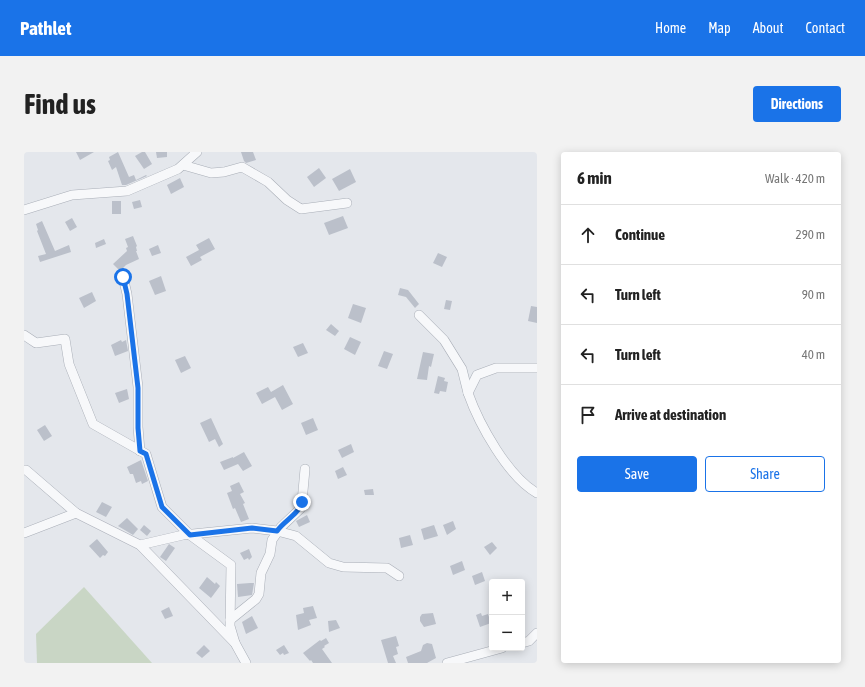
<!DOCTYPE html>
<html lang="en">
<head>
<meta charset="utf-8">
<style>
	:root { --surface:#fff; --page:#f2f2f2; --text:#222; --muted:#767676; --line:#e0e0e0; --accent:#1a73e8 }
	body { margin:0; font-family:"Asap Condensed",sans-serif; background:var(--page); color:var(--text) }
	.controls { position:absolute; right:12px; bottom:12px; display:grid; overflow:hidden; border-radius:4px; box-shadow:0 2px 10px #0003 }
	.controls button { width:36px; height:36px; display:grid; place-items:center; padding:0; border:0; border-bottom:1px solid var(--line); background:var(--surface); color:var(--text); font:20px sans-serif }
	.stop { position:absolute; width:12px; height:12px; margin:-9px; border:3px solid #1a73e8; border-radius:50%; background:#fff }
	.stop.end { background:#1a73e8; border-color:#fff; box-shadow:0 1px 4px #0008 }
	.list { margin:0; padding:0; list-style:none }
	h2 { display:flex; justify-content:space-between; align-items:center; height:52px; margin:0; padding:0 16px; font-size:17px }
	h2 small { font-size:13px; font-weight:400; color:var(--muted) }
	.list li { display:grid; grid-template-columns:26px 1fr auto; gap:12px; align-items:center; box-sizing:border-box; height:60px; padding:0 16px; border-top:1px solid var(--line) }
	.list b { display:block; font-size:15px; white-space:nowrap }
	.list em { font-size:13px; font-style:normal; color:var(--muted) }
	.actions { display:flex; gap:8px; padding:12px 16px }
	.actions a { flex:1; padding:9px 0; border:1px solid var(--accent); border-radius:4px; text-align:center; font-size:14px; color:var(--accent) }
	.actions .main { background:var(--accent); color:#fff }
	.icon { flex:none; width:22px; height:22px; fill:none; stroke:currentColor; stroke-width:2; stroke-linecap:round; stroke-linejoin:round }
	.map { position:relative; flex:none; width:513px; height:511px; overflow:hidden; border-radius:4px }
	header { display:flex; align-items:center; gap:24px; box-sizing:border-box; height:56px; padding:0 20px; background:var(--accent); color:#fff }
	header strong { font-size:19px }
	nav { display:flex; gap:22px; margin-inline-start:auto; font-size:14px }
	.intro { display:flex; align-items:center; justify-content:space-between; box-sizing:border-box; height:96px; padding:0 24px }
	h1 { margin:0; font-size:28px }
	.button { padding:10px 18px; border-radius:4px; background:var(--accent); color:#fff; font-size:14px; font-weight:700 }
	main { display:flex; gap:24px; padding:0 24px }
	aside { flex:1; background:var(--surface); border-radius:4px; box-shadow:0 2px 10px #0003 }
	.map>svg:first-child { display:block }
</style>
</head>
<body>
<header>
<strong>Pathlet</strong>
<nav><a>Home</a><a>Map</a><a>About</a><a>Contact</a></nav>
</header>
<div class="intro"><h1>Find us</h1><a class="button">Directions</a></div>
<main>
<div class="map">
<svg width="513" height="511" viewBox="0 0 513 511">
	<rect width="100%" height="100%" fill="#e4e7ec"/>
	<polygon fill="#c9d6c5" points="60,435 128,511 13,511 12,482"/>
	<g fill="#bbc0ca">
		<polygon points="52,0 70,0 56,8"/>
		<polygon points="94,0 105,25 110,23 112,28 122,23 123,24 102,33 98,33 92,15 88,18 84,9 86,8 85,5"/>
		<polygon points="118,0 121,0 128,12 120,17 111,4"/>
		<polygon points="132,0 143,0 143,5 133,6"/>
		<polygon points="217,0 229,0 232,8 222,11 220,9"/>
		<polygon points="295,16 302,26 290,35 283,25"/>
		<polygon points="326,17 332,30 315,39 308,27"/>
		<polygon points="156,26 160,35 147,42 143,33"/>
		<polygon points="116,48 118,55 110,57 108,50"/>
		<rect x="88" y="49" width="9" height="13"/>
		<polygon points="319,64 324,76 305,83 300,71"/>
		<polygon points="48,66 53,75 46,79 41,70"/>
		<polygon points="18,69 31,99 45,93 47,100 16,110 14,104 22,102 13,79 14,78 12,72"/>
		<polygon points="109,84 113,94 112,95 113,99 112,99 115,107 102,113 96,119 89,112 103,99 102,96 104,95 101,87"/>
		<polygon points="185,86 191,97 176,105 178,108 167,114 162,105 175,98 172,93"/>
		<polygon points="80,87 82,92 72,96 71,91"/>
		<polygon points="134,93 137,101 128,104 125,97"/>
		<polygon points="414,101 423,105 418,115 409,111"/>
		<polygon points="137,124 142,139 131,143 125,129"/>
		<polygon points="376,136 384,138 395,152 391,156 382,145 374,143"/>
		<polygon points="68,140 72,149 60,156 55,146"/>
		<polygon points="422,148 428,149 426,158 420,157"/>
		<polygon points="329,152 342,156 337,171 324,166"/>
		<polygon points="507,154 513,155 513,171 504,169"/>
		<polygon points="307,172 315,179 311,184 302,178"/>
		<polygon points="326,185 337,190 331,203 320,197"/>
		<polygon points="97,188 98,190 102,188 104,199 91,204 87,193"/>
		<polygon points="279,191 284,201 274,205 269,195"/>
		<polygon points="360,199 369,202 363,217 354,214"/>
		<polygon points="399,200 410,202 407,215 405,214 403,228 393,227"/>
		<polygon points="161,204 167,216 157,221 151,208"/>
		<polygon points="414,224 421,226 420,229 424,230 422,240 416,239 415,242 410,241"/>
		<polygon points="259,233 269,252 258,258 251,245 238,252 232,241 244,235 247,240"/>
		<polygon points="103,237 105,247 95,251 91,241"/>
		<polygon points="187,266 199,292 195,295 191,287 185,290 176,271"/>
		<polygon points="289,266 294,278 282,283 277,271"/>
		<polygon points="21,273 28,284 20,289 13,278"/>
		<polygon points="327,292 330,300 318,306 314,298"/>
		<polygon points="220,300 228,314 219,319 214,312 200,318 196,310 209,305 209,306"/>
		<polygon points="117,308 124,329 118,332 117,329 112,331 109,322 106,322 103,315"/>
		<polygon points="319,315 323,323 314,327 311,319"/>
		<polygon points="215,330 220,340 216,342 221,351 219,352 225,367 217,370 211,356 209,357 203,341 208,339 206,334"/>
		<polygon points="349,337 350,343 341,343 340,338"/>
		<polygon points="78,350 88,355 82,365 72,360"/>
		<polygon points="283,363 286,370 275,375 272,369"/>
		<polygon points="103,366 114,377 109,383 94,374"/>
		<polygon points="429,369 432,377 423,383 419,373"/>
		<polygon points="120,373 127,379 123,384 116,378"/>
		<polygon points="410,373 414,384 400,388 397,377"/>
		<polygon points="386,383 389,393 377,396 375,386"/>
		<polygon points="73,387 84,400 81,404 79,403 76,406 65,394"/>
		<polygon points="468,390 473,396 466,403 460,395"/>
		<polygon points="145,392 151,396 142,409 136,405"/>
		<polygon points="225,397 228,405 225,408 224,406 220,408 216,401"/>
		<polygon points="438,409 441,418 429,423 426,414"/>
		<polygon points="458,420 461,429 451,433 448,424"/>
		<polygon points="183,425 191,432 192,430 196,434 187,446 175,436"/>
		<polygon points="226,431 230,431 228,443 214,445 213,432"/>
		<polygon points="289,454 293,466 285,468 287,473 274,478 272,463 280,461 279,456"/>
		<polygon points="145,455 149,464 141,467 137,459"/>
		<polygon points="409,461 412,472 400,475 396,469 396,465 398,462"/>
		<polygon points="457,461 458,464 464,462 467,471 456,475 452,463"/>
		<polygon points="228,464 234,476 222,482 218,470"/>
		<polygon points="312,468 316,476 305,480 304,469"/>
		<polygon points="372,484 375,494 372,495 374,502 369,504 372,511 364,511 357,488"/>
		<polygon points="302,486 305,491 300,494 301,495 298,497 308,511 289,511 287,508 286,509 279,501 296,488 297,489"/>
		<polygon points="403,491 408,492 412,506 403,511 384,511 382,505 397,499 399,493"/>
		<polygon points="180,493 186,499 178,506 172,501"/>
		<polygon points="260,493 265,501 260,503 259,501 256,503 252,498"/>
	</g>
	<g fill="none" stroke-linecap="round" stroke-linejoin="round">
		<defs>
			<g id="minor">
				<polyline points="159,13 187,21 200,20 218,15 244,30 263,48 277,57 323,51"/>
				<polyline points="0,58 48,43 103,39 154,17 173,0"/>
				<polyline points="99,125 103,142 114,235 114,275 116,299"/>
				<polyline points="395,163 420,188 438,217 444,241"/>
				<polyline points="0,183 12,191 41,187 45,212 69,272 122,302 138,355 166,383 207,413 206,474 211,491"/>
				<path d="M513 216H472L453 223 444 241C455 272 484 325 513 341"/>
				<polyline points="0,318 2,318 52,361"/>
				<polyline points="0,381 52,361 116,393 211,491 222,511"/>
				<polyline points="116,393 159,383 228,376 253,379 272,384 305,411 319,415 363,416 375,424"/>
				<polyline points="206,468 232,447 235,442 237,421 246,402 248,388 257,375 277,356 278,350 281,317"/>
				<polyline points="498,491 505,489 513,481"/>
				<polyline points="423,511 478,496"/>
			</g>
		</defs>
		<use href="#minor" stroke="#a9aeb7" stroke-width="10"/>
		<use href="#minor" stroke="#f7f8fa" stroke-width="9"/>
	</g>
	<g fill="none" stroke-linecap="round" stroke-linejoin="round">
		<path stroke="#1a73e8" stroke-width="5" d="M99 125 103 142 114 236V276L116 299 122 302 138 355 166 383 228 376 253 379C261 368 274 363 278 350"/>
	</g>
</svg>
<div class="controls">
<button>+</button>
<button>−</button>
</div>
<div class="stop" style="left:99px;top:125px"></div>
<div class="stop end" style="left:278px;top:350px"></div>
</div>
<aside>
<h2>6 min<small>Walk · 420 m</small></h2>
<ul class="list">
<li><svg class="icon" aria-label="ahead" viewBox="0 0 24 24"><path d="M12 20V5M6 11l6-6 6 6"/></svg><div><b>Continue</b></div><em>290 m</em></li>
<li><svg class="icon" aria-label="left" viewBox="0 0 24 24"><path d="M17 20v-9H6M10 6l-5 5 5 5"/></svg><div><b>Turn left</b></div><em>90 m</em></li>
<li><svg class="icon" aria-label="left" viewBox="0 0 24 24"><path d="M17 20v-9H6M10 6l-5 5 5 5"/></svg><div><b>Turn left</b></div><em>40 m</em></li>
<li><svg class="icon" aria-label="arrive" viewBox="0 0 24 24"><path d="M6 21V4h12l-3 4 3 4H6"/></svg><div><b>Arrive at destination</b></div></li>
</ul>
<div class="actions"><a class="main">Save</a><a>Share</a></div>
</aside>
</main>
</body>
</html>
